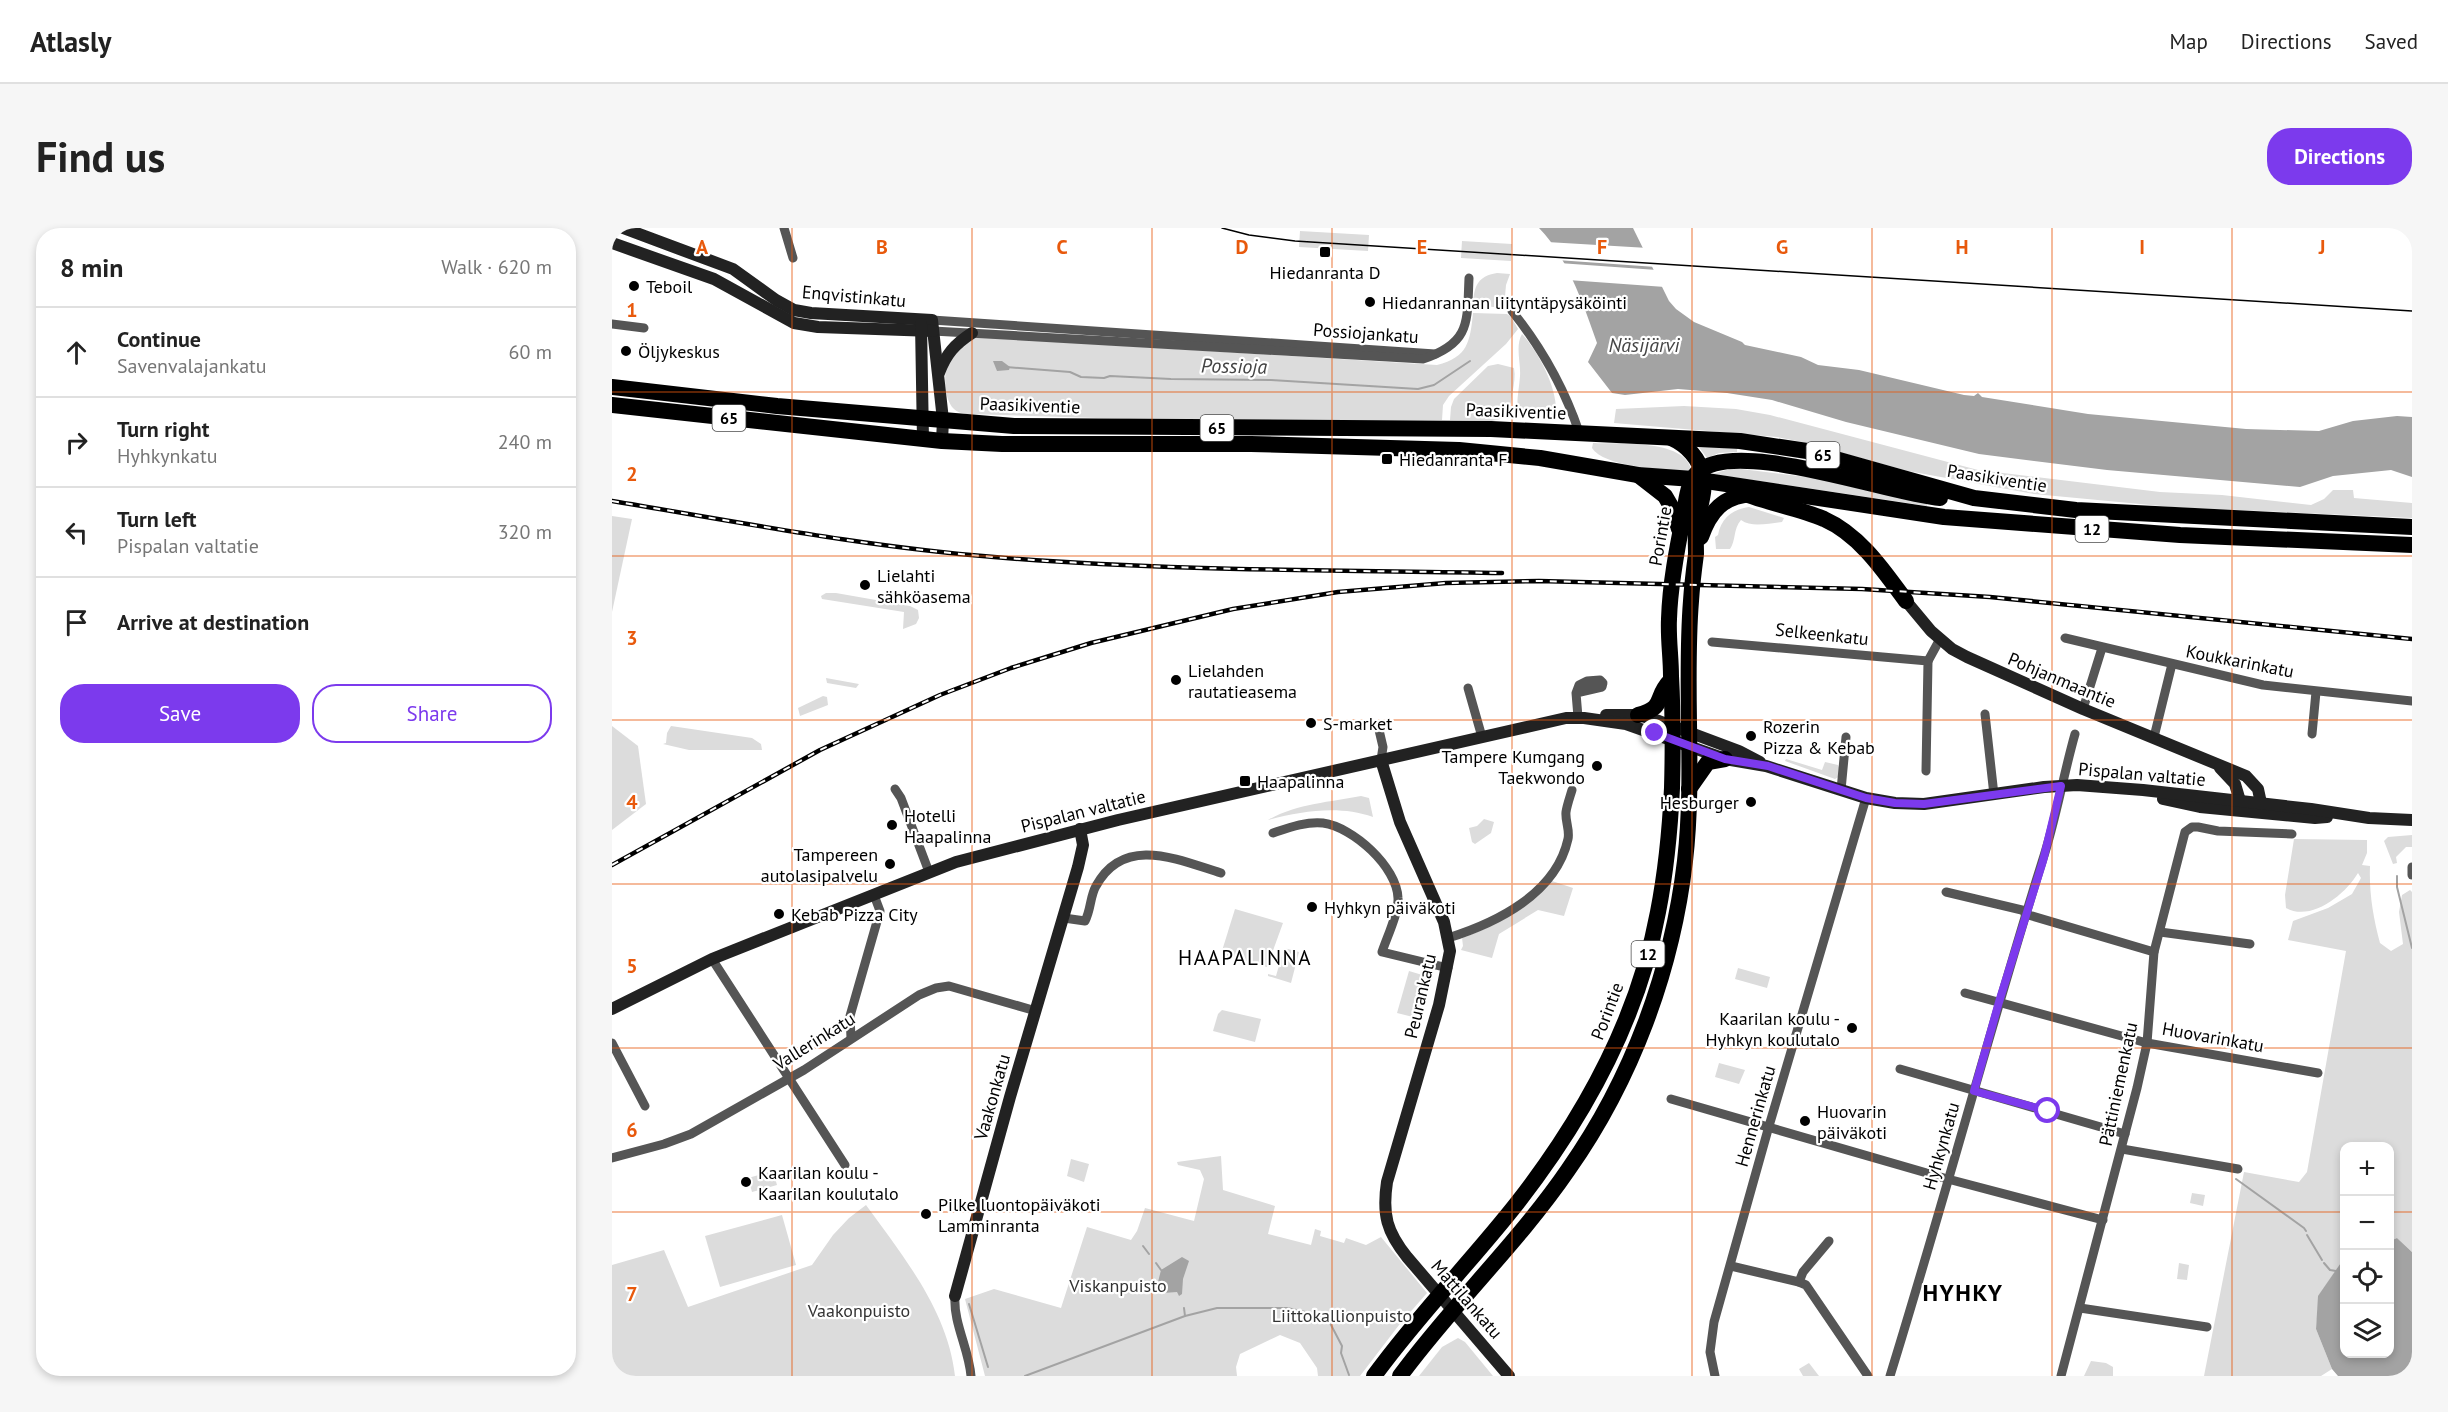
<!DOCTYPE html>
<html lang="en">
<head>
<meta charset="utf-8">
<style>
	:root { --surface:#fff; --page:#f6f6f6; --text:#222; --muted:#767676; --line:#e0e0e0; --accent:#7c3aed }
	body { margin:0; font-family:"PT Sans",sans-serif; background:var(--page); color:var(--text) }
	.controls { position:absolute; right:18px; bottom:18px; display:grid; overflow:hidden; border-radius:12px; box-shadow:0 3px 9px #0003 }
	.controls button { width:54px; height:54px; display:grid; place-items:center; padding:0; border:0; border-bottom:2px solid var(--line); background:var(--surface); color:var(--text); font:30px sans-serif }
	.stop { position:absolute; width:18px; height:18px; margin:-14px; border:4px solid #7c3aed; border-radius:50%; background:#fff }
	.stop.end { background:#7c3aed; border-color:#fff; box-shadow:0 2px 6px #0008 }
	.list { margin:0; padding:0; list-style:none }
	h2 { display:flex; justify-content:space-between; align-items:center; height:78px; margin:0; padding:0 24px; font-size:26px }
	h2 small { font-size:20px; font-weight:400; color:var(--muted) }
	.list li { display:grid; grid-template-columns:39px 1fr auto; gap:18px; align-items:center; box-sizing:border-box; height:90px; padding:0 24px; border-top:2px solid var(--line) }
	.list b { display:block; font-size:22px; white-space:nowrap }
	.list p { margin:0; font-size:20px; white-space:nowrap; color:var(--muted) }
	.list em { font-size:20px; font-style:normal; color:var(--muted) }
	.actions { display:flex; gap:12px; padding:18px 24px }
	.actions a { flex:1; padding:14px 0; border:2px solid var(--accent); border-radius:24px; text-align:center; font-size:21px; color:var(--accent) }
	.actions .main { background:var(--accent); color:#fff }
	.icon { flex:none; width:33px; height:33px; fill:none; stroke:currentColor; stroke-width:2; stroke-linecap:round; stroke-linejoin:round }
	.map { position:relative; flex:none; width:1800px; height:1148px; overflow:hidden; border-radius:24px }
	header { display:flex; align-items:center; gap:36px; box-sizing:border-box; height:84px; padding:0 30px; background:var(--surface); border-bottom:2px solid var(--line) }
	header strong { font-size:28px }
	nav { display:flex; gap:33px; margin-inline-start:auto; font-size:21px }
	.intro { display:flex; align-items:center; justify-content:space-between; box-sizing:border-box; height:144px; padding:0 36px }
	h1 { margin:0; font-size:42px }
	.button { padding:15px 27px; border-radius:24px; background:var(--accent); color:#fff; font-size:21px; font-weight:700 }
	main { display:flex; gap:36px; padding:0 36px }
	aside { flex:1; background:var(--surface); border-radius:24px; box-shadow:0 3px 9px #0003 }
	.map>svg:first-child { display:block }
</style>
</head>
<body>
<header>
<strong>Atlasly</strong>
<nav><a>Map</a><a>Directions</a><a>Saved</a></nav>
</header>
<div class="intro"><h1>Find us</h1><a class="button">Directions</a></div>
<main>
<aside>
<h2>8 min<small>Walk · 620 m</small></h2>
<ul class="list">
<li><svg class="icon" aria-label="ahead" viewBox="0 0 24 24"><path d="M12 20V5M6 11l6-6 6 6"/></svg><div><b>Continue</b><p>Savenvalajankatu</p></div><em>60 m</em></li>
<li><svg class="icon" aria-label="right" viewBox="0 0 24 24"><path d="M7 20v-9h11M14 6l5 5-5 5"/></svg><div><b>Turn right</b><p>Hyhkynkatu</p></div><em>240 m</em></li>
<li><svg class="icon" aria-label="left" viewBox="0 0 24 24"><path d="M17 20v-9H6M10 6l-5 5 5 5"/></svg><div><b>Turn left</b><p>Pispalan valtatie</p></div><em>320 m</em></li>
<li><svg class="icon" aria-label="arrive" viewBox="0 0 24 24"><path d="M6 21V4h12l-3 4 3 4H6"/></svg><div><b>Arrive at destination</b></div></li>
</ul>
<div class="actions"><a class="main">Save</a><a>Share</a></div>
</aside>
<div class="map">
<svg width="1800" height="1148" viewBox="0 0 1800 1148">
	<rect width="100%" height="100%" fill="#fff"/>
	<g fill="#dcdcdc">
		<polygon points="688,3 757,7 756,23 687,19"/>
		<polygon points="850,13 900,16 899,33 849,30"/>
		<path d="M885 45 898 46 894 57 892 80 861 77C862 59 865 48 885 45Z"/>
		<path d="M861 85 895 86 899 89 906 101 894 116 837 168 831 177 830 192 583 193 355 186C350 185 346 185 342 181 331 171 331 141 338 130 345 119 355 114 365 109L825 137C856 129 858 114 861 85Z"/>
		<path d="M910 106C927 125 946 161 944 186L937 190 906 187C904 173 907 162 908 148 909 135 903 118 910 106Z"/>
		<path d="M886 136 902 140C905 156 896 172 900 188L880 193 838 192 839 179 842 171 876 138Z"/>
		<polygon points="1072,178 1124,181 1158,187 1366,242 1548,264 1610,267 1699,277 1712,271 1721,262 1741,262 1742,270 1800,275 1800,290 1560,279 1422,266 1296,243 1190,214 1165,209 1002,195 1004,181"/>
		<path d="M981 215C1005 216 1072 211 1079 241L1074 244C1052 241 991 239 980 220Z"/>
		<polygon points="1086,218 1125,221 1125,224 1107,225 1095,230"/>
		<polygon points="1121,240 1211,251 1315,274 1315,278 1100,246"/>
		<path d="M1137 279 1172 290 1170 294C1157 295 1140 300 1129 292 1121 301 1124 313 1118 321H1104L1103 309 1106 307C1109 290 1121 281 1137 279Z"/>
		<polygon points="0,288 20,291 0,384"/>
		<polygon points="214,365 224,365 298,378 306,382 307,390 304,396 291,401 292,384 210,371 209,368"/>
		<polygon points="214,450 247,456 244,460 215,455"/>
		<polygon points="211,468 215,469 216,477 188,488 186,480"/>
		<polygon points="0,498 26,518 34,576 0,602"/>
		<polygon points="59,498 140,510 149,516 150,522 77,522 51,516 54,515 55,505"/>
		<polygon points="1174,531 1210,542 1213,534 1226,537 1229,544 1228,548 1223,551 1173,533"/>
		<path d="M749 568 757 570 761 589C727 577 690 583 656 592 684 576 718 574 749 568Z"/>
		<polygon points="872,591 882,594 879,605 863,616 860,614 857,600 865,598"/>
		<polygon points="1800,607 1800,619 1794,619 1784,629 1785,635 1781,636 1772,613 1776,609"/>
		<path d="M1682 611 1755 612V625L1750 637 1758 638C1757 664 1761 689 1768 715L1779 723 1791 716 1787 684 1790 667 1798 662 1800 664V1024L1785 1010 1778 1013V918H1732V1034L1728 1036 1707 1068 1704 1101 1720 1141 1709 1148H1592L1632 944 1687 954 1695 944 1734 723 1676 712 1681 693 1716 680 1740 666 1749 650 1746 645C1733 667 1699 694 1674 680L1673 667Z"/>
		<path d="M937 652 961 660 952 688 926 682 887 706 880 730 849 722 851 718 850 710C890 696 908 682 937 652Z"/>
		<polygon points="623,681 671,695 655,739 609,726"/>
		<polygon points="672,720 687,724 679,755 656,748 656,746 664,748"/>
		<polygon points="1126,740 1158,749 1155,760 1123,751"/>
		<polygon points="797,743 817,749 805,790 785,785"/>
		<polygon points="610,782 649,791 643,814 601,803 606,786"/>
		<polygon points="1107,835 1133,842 1127,856 1103,849"/>
		<polygon points="609,928 611,962 663,978 656,1006 699,1017 703,1001 709,1003 708,1008 732,1015 734,1010 754,1017 769,1009 815,1065 787,1097 748,1148 706,1148 705,1140 688,1115 668,1107 628,1126 624,1139 625,1148 373,1148 353,1071 382,1061 449,1080 475,999 519,1012 525,1003 533,980 582,993 592,951 588,942 566,937 565,934"/>
		<polygon points="459,931 477,936 472,954 455,948"/>
		<polygon points="161,943 165,957 140,964 136,950"/>
		<polygon points="1580,965 1593,967 1591,978 1578,975"/>
		<path d="M254 977C291 1028 336 1083 343 1148H0V1037L52 1022 76 1079 200 1037 221 1007 237 990Z"/>
		<polygon points="170,987 184,1037 108,1059 93,1008"/>
		<polygon points="1567,1035 1577,1037 1575,1052 1565,1051"/>
		<polygon points="846,1110 853,1114 881,1148 807,1148 830,1119"/>
		<polygon points="1479,1133 1494,1135 1501,1139 1501,1148 1472,1148"/>
		<polygon points="1197,1135 1207,1148 1191,1148 1187,1141"/>
	</g>
	<g fill="#a3a3a3">
		<path d="M927 0H1021L1057 73 1064 81 1082 94 1130 114 1133 117 1189 129 1206 137 1247 142 1352 167 1362 168 1366 165 1370 169 1476 186 1634 201 1707 203 1741 193 1785 188 1800 189V249L1779 242 1721 248 1688 259 1495 242 1367 226 1234 194 1160 172 1115 165 1066 161 1013 167 1000 165 976 134 985 115C972 78 955 28 927 0Z"/>
		<polygon points="381,133 390,133 398,139 397,142 385,143"/>
		<polygon points="1785,1010 1800,1024 1800,1148 1726,1148 1720,1141 1704,1101 1706,1068 1728,1036 1732,1034 1732,1126 1778,1126 1778,1013"/>
		<polygon points="570,1029 577,1033 571,1051 570,1066 567,1068 565,1064 551,1065 546,1054 549,1042"/>
	</g>
	<g fill="#fff">
		<polygon points="935,14 1036,20 1044,39 945,32"/>
		<polygon points="947,35 1045,42 1053,59 956,52"/>
	</g>
	<g fill="none" stroke-linecap="round" stroke-linejoin="round">
		<g stroke="#a3a3a3" stroke-width="2">
			<polyline points="394,139 458,144 469,149 492,150 498,148 559,151 659,152 806,161 822,157 858,133"/>
			<polyline points="1785,648 1785,659 1800,720"/>
			<polyline points="1624,951 1692,1000 1694,1003"/>
			<polyline points="1695,1007 1710,1032"/>
			<polyline points="531,1018 537,1026"/>
			<polyline points="544,1035 549,1042"/>
			<polyline points="1712,1035 1718,1042 1724,1043"/>
			<polyline points="357,1076 376,1139"/>
			<polyline points="572,1080 573,1088"/>
			<polyline points="413,1148 573,1088 605,1080 675,1080 707,1087 718,1095 730,1118 729,1125 737,1147"/>
		</g>
		<g stroke="#555" stroke-width="9">
			<polyline points="172,0 181,30"/>
			<path d="M900 83C929 119 952 160 967 204"/>
			<polyline points="320,92 823,126"/>
			<polyline points="0,96 32,100"/>
			<path d="M321 103 811 131C859 115 855 94 857 50"/>
			<polyline points="1453,410 1651,457 1800,473"/>
			<polyline points="1100,414 1316,433 1314,543"/>
			<polyline points="1316,433 1328,411"/>
			<polyline points="856,460 870,509"/>
			<polyline points="964,465 990,459 991,455 988,452 975,453 967,457 964,465 966,489"/>
			<polyline points="1471,481 1490,420"/>
			<polyline points="1373,486 1382,567"/>
			<polyline points="767,502 771,519 769,532"/>
			<polyline points="1700,506 1704,464"/>
			<polyline points="1542,509 1560,436"/>
			<polyline points="283,561 289,570 317,644"/>
			<polyline points="1229,562 1234,509"/>
			<path d="M661 605C676 600 695 593 711 595 741 599 785 639 786 670 787 684 775 709 770 724L836 740"/>
			<polyline points="1800,639 1800,647"/>
			<polyline points="1334,664 1414,683"/>
			<polyline points="1413,686 1542,724"/>
			<path d="M452 690 473 693C479 682 478 668 484 658 512 606 567 632 609 645"/>
			<polyline points="1548,704 1638,716"/>
			<path d="M836 710C884 695 944 666 956 611 958 602 953 593 954 584 955 577 958 569 960 562"/>
			<polyline points="100,731 233,937"/>
			<polyline points="1353,765 1535,815 1706,845"/>
			<polyline points="239,810 238,788 268,683 262,667"/>
			<polyline points="0,815 33,878"/>
			<polyline points="1288,841 1513,906"/>
			<polyline points="1059,871 1332,950 1491,992"/>
			<polyline points="1510,921 1626,941"/>
			<polyline points="0,930 52,916 79,906 192,842 307,767 324,760 337,758 424,783"/>
			<polyline points="1119,1038 1187,1054 1194,1057 1256,1148"/>
			<polyline points="1187,1054 1191,1044 1217,1013"/>
			<path d="M343 1068C341 1095 357 1121 359 1148"/>
			<polyline points="1468,1080 1595,1099"/>
			<polyline points="1103,1148 1098,1124 1102,1094 1157,898 1254,570"/>
			<path d="M1278 1148C1331 977 1377 804 1430 634 1444 592 1451 548 1463 506"/>
			<polyline points="1449,1148 1525,860 1535,815 1542,724 1573,604 1580,599 1586,599 1606,603 1680,606"/>
		</g>
		<g stroke="#222" stroke-width="12">
			<polyline points="11,0 121,41 164,72 182,82 199,85 320,92 331,192 330,213"/>
			<polyline points="0,15 102,51 182,95 206,99 321,103"/>
			<polyline points="309,96 311,212"/>
			<path d="M327 145C334 126 343 116 360 105"/>
			<polyline points="1294,373 1319,403 1340,421 1355,429 1471,481 1634,548 1646,561 1649,575"/>
			<polyline points="994,487 1026,487 1047,493 1127,523 1148,534"/>
			<path d="M769 532 788 594 832 694 838 723 827 777 775 954C770 987 775 1004 795 1029L897 1148"/>
			<polyline points="1608,540 1623,556 1628,573"/>
			<polyline points="1551,571 1588,579 1703,590 1715,589"/>
			<polyline points="0,781 100,731 344,634 506,592 954,490 972,490 1014,496 1113,531 1154,538 1254,570 1283,575 1312,576 1432,559 1465,557 1531,562 1699,581 1757,590 1800,592"/>
			<polyline points="343,1068 398,869 466,639 471,617 468,601"/>
		</g>
		<g stroke="#000" stroke-width="16">
			<polyline points="0,159 165,178 402,198 879,201 1128,213 1195,223 1362,270 1464,282 1800,299"/>
			<polyline points="0,177 330,213 390,216 639,216 847,222 928,230 1026,247 1081,251 1332,289 1568,307 1800,317"/>
			<polyline points="1026,247 1053,268 1060,280 1067,301"/>
			<path d="M1136 267C1161 276 1188 281 1212 291 1248 307 1272 343 1294 373"/>
			<path d="M1089 309C1098 283 1111 268 1140 266"/>
			<path d="M1026 487C1055 479 1041 470 1059 452"/>
			<polyline points="1077,561 1096,534 1113,531"/>
			<path d="M762 1148C806 1087 859 1034 906 974 972 889 1026 792 1046 684 1054 643 1058 602 1060 560 1061 523 1061 485 1059 448 1059 429 1056 410 1057 391 1058 356 1065 320 1072 286 1074 273 1076 254 1085 245 1121 208 1277 266 1328 270"/>
			<path d="M788 1148C840 1077 906 1015 956 942 1020 851 1060 743 1073 633 1083 547 1072 459 1079 373 1080 357 1082 341 1084 326 1084 315 1083 305 1085 295 1087 281 1094 262 1091 248 1088 231 1075 217 1059 210"/>
		</g>
		<polyline stroke="#000" stroke-width="1.5" points="610,0 637,7 683,13 1800,83"/>
		<defs>
			<g id="rail">
				<path d="M0 273C127 294 254 319 382 329 551 343 721 342 890 345"/>
				<polyline points="0,637 208,522 328,467 399,440 479,415 621,381 726,364 834,355 927,353 1250,361 1378,369 1800,411"/>
			</g>
		</defs>
		<use href="#rail" stroke="#000" stroke-width="4.5"/>
		<use href="#rail" stroke="#fff" stroke-width="2" stroke-dasharray="7" stroke-linecap="butt"/>
	</g>
	<g fill="none" stroke-linecap="round" stroke-linejoin="round">
		<polyline stroke="#7c3aed" stroke-width="8" points="1043,505 1113,531 1156,538 1254,570 1283,575 1312,576 1449,558 1431,633 1387,774 1362,863 1436,883"/>
	</g>
	<path fill="none" stroke="#e8590c" stroke-width="1.5" stroke-opacity="0.55" d="M180 0V1148M360 0V1148M540 0V1148M720 0V1148M900 0V1148M1080 0V1148M1260 0V1148M1440 0V1148M1620 0V1148M0 164H1800M0 328H1800M0 492H1800M0 656H1800M0 820H1800M0 984H1732M1778 984H1800"/>
	<g fill="#000" stroke="#fff" stroke-width="2">
		<rect x="707" y="18" width="12" height="12" rx="3"/>
		<circle cx="22" cy="58" r="6"/>
		<circle cx="758" cy="74" r="6"/>
		<circle cx="14" cy="123" r="6"/>
		<rect x="769" y="225" width="12" height="12" rx="3"/>
		<circle cx="253" cy="357" r="6"/>
		<circle cx="564" cy="452" r="6"/>
		<circle cx="699" cy="495" r="6"/>
		<circle cx="1139" cy="508" r="6"/>
		<circle cx="985" cy="538" r="6"/>
		<rect x="627" y="547" width="12" height="12" rx="3"/>
		<circle cx="1139" cy="574" r="6"/>
		<circle cx="280" cy="597" r="6"/>
		<circle cx="278" cy="636" r="6"/>
		<circle cx="700" cy="679" r="6"/>
		<circle cx="167" cy="686" r="6"/>
		<circle cx="1240" cy="800" r="6"/>
		<circle cx="1193" cy="893" r="6"/>
		<circle cx="134" cy="954" r="6"/>
		<circle cx="314" cy="986" r="6"/>
	</g>
	<g text-anchor="middle" dominant-baseline="central" stroke-width="4.5" stroke-linejoin="round" paint-order="stroke">
		<g fill="#fff" stroke="#4c4c4c" stroke-width="1.5">
			<rect x="100.5" y="177" width="33" height="26" rx="4.5"/>
			<rect x="588.5" y="187" width="33" height="26" rx="4.5"/>
			<rect x="1194.5" y="214" width="33" height="26" rx="4.5"/>
			<rect x="1463.5" y="288" width="33" height="26" rx="4.5"/>
			<rect x="1019.5" y="713" width="33" height="26" rx="4.5"/>
		</g>
		<g font-size="16" font-weight="bold" fill="#000">
			<text x="117" y="190">65</text>
			<text x="605" y="200">65</text>
			<text x="1211" y="227">65</text>
			<text x="1480" y="301">12</text>
			<text x="1036" y="726">12</text>
		</g>
		<g font-size="18" fill="#000" stroke="#fff" text-anchor="start">
			<text x="713" y="44" text-anchor="middle">Hiedanranta D</text>
			<text x="34" y="58">Teboil</text>
			<text x="770" y="74">Hiedanrannan liityntäpysäköinti</text>
			<text x="26" y="123">Öljykeskus</text>
			<text x="787" y="231">Hiedanranta F</text>
			<text x="265" y="347">Lielahti<tspan x="265" dy="21">sähköasema</tspan></text>
			<text x="576" y="442">Lielahden<tspan x="576" dy="21">rautatieasema</tspan></text>
			<text x="711" y="495">S-market</text>
			<text x="1151" y="498">Rozerin<tspan x="1151" dy="21">Pizza &amp; Kebab</tspan></text>
			<text x="973" y="528" text-anchor="end">Tampere Kumgang<tspan x="973" dy="21">Taekwondo</tspan></text>
			<text x="645" y="553">Haapalinna</text>
			<text x="1127" y="574" text-anchor="end">Hesburger</text>
			<text x="292" y="587">Hotelli<tspan x="292" dy="21">Haapalinna</tspan></text>
			<text x="266" y="626" text-anchor="end">Tampereen<tspan x="266" dy="21">autolasipalvelu</tspan></text>
			<text x="712" y="679">Hyhkyn päiväkoti</text>
			<text x="179" y="686">Kebab Pizza City</text>
			<text x="1228" y="790" text-anchor="end">Kaarilan koulu -<tspan x="1228" dy="21">Hyhkyn koulutalo</tspan></text>
			<text x="1205" y="883">Huovarin<tspan x="1205" dy="21">päiväkoti</tspan></text>
			<text x="146" y="944">Kaarilan koulu -<tspan x="146" dy="21">Kaarilan koulutalo</tspan></text>
			<text x="326" y="976">Pilke luontopäiväkoti<tspan x="326" dy="21">Lamminranta</tspan></text>
		</g>
		<g font-size="18" fill="#000" stroke="#fff">
			<text transform="translate(242 68) rotate(5)">Enqvistinkatu</text>
			<text transform="translate(754 105) rotate(4)">Possiojankatu</text>
			<text transform="translate(418 177) rotate(2)">Paasikiventie</text>
			<text transform="translate(904 183) rotate(2)">Paasikiventie</text>
			<text transform="translate(1385 250) rotate(9)">Paasikiventie</text>
			<text transform="translate(1048 308) rotate(-80)">Porintie</text>
			<text transform="translate(1210 406) rotate(6)">Selkeenkatu</text>
			<text transform="translate(1628 433) rotate(11)">Koukkarinkatu</text>
			<text transform="translate(1450 452) rotate(23)">Pohjanmaantie</text>
			<text transform="translate(1530 546) rotate(5)">Pispalan valtatie</text>
			<text transform="translate(471 583) rotate(-14)">Pispalan valtatie</text>
			<text transform="translate(808 768) rotate(-77)">Peurankatu</text>
			<text transform="translate(995 783) rotate(-69)">Porintie</text>
			<text transform="translate(1601 809) rotate(10)">Huovarinkatu</text>
			<text transform="translate(202 813) rotate(-32)">Vallerinkatu</text>
			<text transform="translate(1506 856) rotate(-78)">Pättiniemenkatu</text>
			<text transform="translate(380 869) rotate(-74)">Vaakonkatu</text>
			<text transform="translate(1143 888) rotate(-74)">Hennerinkatu</text>
			<text transform="translate(1329 918) rotate(-74)">Hyhkynkatu</text>
			<text transform="translate(855 1071) rotate(49)">Mattilankatu</text>
		</g>
		<g font-size="18" fill="#333" stroke="#fff">
			<text x="506" y="1057">Viskanpuisto</text>
			<text x="247" y="1082">Vaakonpuisto</text>
			<text x="730" y="1087">Liittokallionpuisto</text>
		</g>
		<g font-size="20" font-style="italic" fill="#444" stroke="#fff">
			<text x="1032" y="117">Näsijärvi</text>
			<text transform="translate(622 138) rotate(1)">Possioja</text>
		</g>
		<g font-size="21" letter-spacing="1.5" fill="#000" stroke="#fff">
			<text x="633" y="729">HAAPALINNA</text>
		</g>
		<g font-size="24" font-weight="bold" letter-spacing="1.5" fill="#000" stroke="#fff">
			<text x="1351" y="1064">HYHKY</text>
		</g>
	</g>
	<g font-size="20" text-anchor="middle" font-weight="bold" fill="#e8590c" stroke="#fff" stroke-width="4.5" stroke-linejoin="round" paint-order="stroke">
		<text x="90" y="26">A</text>
		<text x="270" y="26">B</text>
		<text x="450" y="26">C</text>
		<text x="630" y="26">D</text>
		<text x="810" y="26">E</text>
		<text x="990" y="26">F</text>
		<text x="1170" y="26">G</text>
		<text x="1350" y="26">H</text>
		<text x="1530" y="26">I</text>
		<text x="1710" y="26">J</text>
		<text x="20" y="89">1</text>
		<text x="20" y="253">2</text>
		<text x="20" y="417">3</text>
		<text x="20" y="581">4</text>
		<text x="20" y="745">5</text>
		<text x="20" y="909">6</text>
		<text x="20" y="1073">7</text>
	</g>
</svg>
<div class="controls">
<button>+</button>
<button>−</button>
<button><svg class="icon" aria-label="locate" viewBox="0 0 24 24"><circle cx="12" cy="12" r="6"/><path d="M12 2v4M12 18v4M2 12h4M18 12h4"/></svg></button>
<button><svg class="icon" aria-label="layers" viewBox="0 0 24 24"><path d="M12 4l9 5-9 5-9-5zM3 14l9 5 9-5"/></svg></button>
</div>
<div class="stop" style="left:1436px;top:883px"></div>
<div class="stop end" style="left:1043px;top:505px"></div>
</div>
</main>
</body>
</html>
